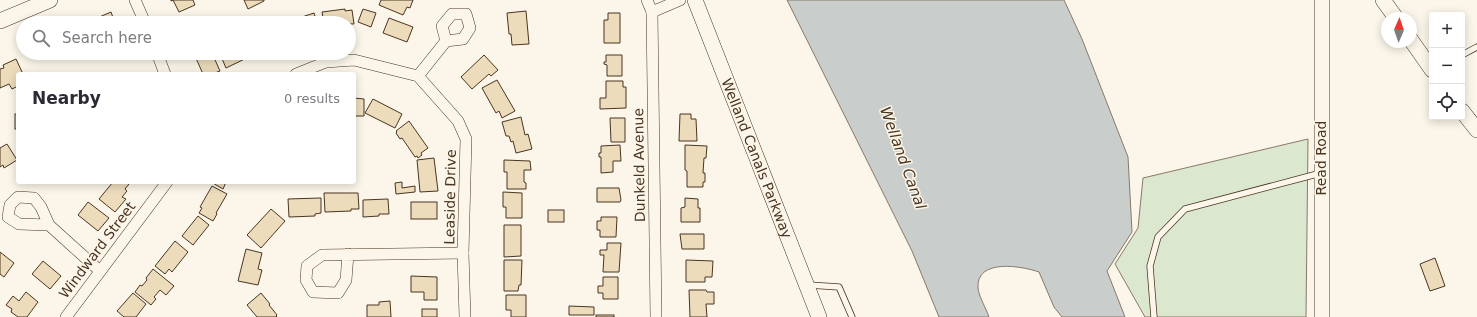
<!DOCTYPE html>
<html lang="en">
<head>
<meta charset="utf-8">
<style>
	:root { --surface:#fff; --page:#f7f7f7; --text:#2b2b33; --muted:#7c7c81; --line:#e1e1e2 }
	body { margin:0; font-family:"DejaVu Sans",sans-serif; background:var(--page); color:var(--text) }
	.controls { position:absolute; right:12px; top:12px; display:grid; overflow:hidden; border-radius:4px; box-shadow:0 2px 10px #0003 }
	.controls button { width:36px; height:36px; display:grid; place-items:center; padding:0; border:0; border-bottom:1px solid var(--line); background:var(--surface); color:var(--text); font:20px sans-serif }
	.compass { position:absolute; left:1381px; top:12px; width:36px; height:36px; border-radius:50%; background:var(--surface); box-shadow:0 2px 10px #0003; rotate:2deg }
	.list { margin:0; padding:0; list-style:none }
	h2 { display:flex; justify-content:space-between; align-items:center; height:52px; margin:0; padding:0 16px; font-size:17px }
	h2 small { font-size:13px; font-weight:400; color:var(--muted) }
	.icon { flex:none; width:22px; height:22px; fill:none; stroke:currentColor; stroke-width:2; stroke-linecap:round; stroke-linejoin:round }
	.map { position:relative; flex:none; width:1477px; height:317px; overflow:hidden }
	.search { position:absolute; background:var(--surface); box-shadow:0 2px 10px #0003; left:16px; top:16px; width:340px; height:44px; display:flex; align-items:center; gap:10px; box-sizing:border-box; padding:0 14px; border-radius:22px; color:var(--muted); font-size:15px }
	.panel { position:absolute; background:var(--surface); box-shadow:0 2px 10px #0003; left:16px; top:72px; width:340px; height:112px; border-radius:4px }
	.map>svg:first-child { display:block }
</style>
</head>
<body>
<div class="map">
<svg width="1477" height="317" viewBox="0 0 1477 317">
	<rect width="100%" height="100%" fill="#fbf6e9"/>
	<polygon fill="#dce7d0" stroke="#887966" points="1308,139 1306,317 1145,317 1115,264 1138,228 1143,178"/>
	<path fill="#c9cecd" stroke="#887966" d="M787 0H1064L1082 39 1128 157 1132 232 1107 271 1125 317H1062L1054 307 1039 272C1022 266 976 258 978 288 979 297 986 308 989 317H939L912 251Z"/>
	<g fill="#ecdcbc" stroke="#4a3520">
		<polygon points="171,0 193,0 195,5 179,12 173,0 171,1"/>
		<polygon points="244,0 264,0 264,1 248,9"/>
		<polygon points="381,0 413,0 410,8 407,7 403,15 379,5"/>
		<polygon points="345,9 345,11 352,10 354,24 324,23 322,12"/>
		<polygon points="363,9 376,13 371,27 358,22"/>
		<polygon points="526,11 529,44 512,45 511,34 509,34 507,13"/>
		<polygon points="111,12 115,23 100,23 97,18"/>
		<polygon points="314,13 317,23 284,23"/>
		<polygon points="608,13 620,13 620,43 604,43 604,20 608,20"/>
		<polygon points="389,18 413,27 407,42 383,33"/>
		<polygon points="202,53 212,53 220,71 212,74 203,74 195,56"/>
		<polygon points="222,53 255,53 255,54 226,68 220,54"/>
		<polygon points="484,55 498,70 491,76 489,74 472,89 461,77"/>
		<polygon points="606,55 622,55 622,76 607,76 607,65 604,64 604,62 606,62"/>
		<polygon points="16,59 23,74 18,74 18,86 12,89 9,84 0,88 0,69 4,68 3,65"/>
		<polygon points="497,80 515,111 502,118 499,111 496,113 482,88"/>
		<polygon points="606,81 623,81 623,87 626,87 626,108 600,109 600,98 606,98"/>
		<polygon points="354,98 364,99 364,116 354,116"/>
		<polygon points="373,99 402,114 395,128 365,113"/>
		<rect x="15" y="114" width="3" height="15"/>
		<polygon points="680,114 691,114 691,119 696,119 697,141 679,141"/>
		<polygon points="521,117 525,135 528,134 532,149 516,153 513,141 511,142 509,136 506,136 502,122"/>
		<polygon points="610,118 625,118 625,142 611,142"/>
		<polygon points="409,121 428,148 421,153 422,155 418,158 417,156 415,157 402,138 400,139 396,133 397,132 396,131"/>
		<polygon points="7,144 17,160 4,168 3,165 0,167 0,148"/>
		<polygon points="620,145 621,161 613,161 613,172 601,173 601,157 599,157 599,153 601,153 601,146"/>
		<polygon points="685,145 707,146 706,158 704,158 703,173 705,173 705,182 703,182 703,187 687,187 687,171 685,170"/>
		<polygon points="434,158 438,191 420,192 417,160"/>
		<polygon points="504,160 530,161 531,170 524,170 524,182 526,183 526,189 507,189 507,172 504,172"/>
		<polygon points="113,182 127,182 129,184 125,189 127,191 122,197 126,199 115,212 99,199"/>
		<polygon points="211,182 226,182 223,189"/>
		<polygon points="402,182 402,188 415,186 415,192 396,194 395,183"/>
		<polygon points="212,186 227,194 216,213 217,214 213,221 199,213 202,208 200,207"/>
		<polygon points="597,188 619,188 621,200 620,202 597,202"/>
		<polygon points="503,192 522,193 522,218 506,218 506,207 503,207"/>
		<polygon points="324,193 358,193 359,209 351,209 351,211 325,212"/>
		<polygon points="321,198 321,213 315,214 315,216 289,217 288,199"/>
		<polygon points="685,198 698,199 698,208 700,208 700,222 681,222 681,208 685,207"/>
		<polygon points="388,199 389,214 379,214 379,216 363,217 363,200"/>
		<polygon points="88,202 109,218 98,231 78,215"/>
		<rect x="411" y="202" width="26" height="17"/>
		<polygon points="271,209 285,221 261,248 247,235"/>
		<rect x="548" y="210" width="16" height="12"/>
		<polygon points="198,216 209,225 193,245 182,236"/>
		<polygon points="601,217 617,217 616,237 600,237 600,230 597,230 597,221 601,221"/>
		<polygon points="504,225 521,225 521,256 504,257"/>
		<polygon points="680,234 704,234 704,249 682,249"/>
		<polygon points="175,241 188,252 172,272 169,269 165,274 155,266"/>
		<polygon points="607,243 621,243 619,272 603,272 604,255 600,255 600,250 607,250"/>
		<polygon points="246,249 262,253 258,269 262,270 258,285 238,281"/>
		<polygon points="0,252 14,263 4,277 0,274"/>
		<polygon points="1435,258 1445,286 1430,291 1420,264"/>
		<polygon points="504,260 522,260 521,285 519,285 518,291 504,291"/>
		<polygon points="686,260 713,261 712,277 705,277 705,282 686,282"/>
		<polygon points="43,261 61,276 50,289 32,274"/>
		<polygon points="153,269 174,286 166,295 160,290 154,297 156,299 151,305 135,292 140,285 142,286 147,280 146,278"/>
		<polygon points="411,276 437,277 437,300 424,300 424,292 411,292"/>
		<polygon points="603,277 618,277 618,299 603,299 603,293 598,293 598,286 603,286"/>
		<polygon points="689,290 706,290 707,292 714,292 714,304 706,304 707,317 690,317"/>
		<polygon points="26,292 38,302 27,317 18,317 11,312 12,309 6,305 13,296 19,301"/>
		<polygon points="133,293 146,304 136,317 124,317 117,311"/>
		<polygon points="261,293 270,304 269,305 277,315 276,316 277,317 257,317 247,305"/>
		<polygon points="506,295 526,295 526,317 511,317 511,310 506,310"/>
		<polygon points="390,301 391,317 367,317 367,305 379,305 379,302"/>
		<polygon points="569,306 594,307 594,315 569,315"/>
		<rect x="422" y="309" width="15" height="8"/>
		<rect x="596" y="315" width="18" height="2"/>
	</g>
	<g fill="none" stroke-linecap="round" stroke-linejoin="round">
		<defs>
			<g id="lane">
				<polyline points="1462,55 1477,47"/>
				<polyline points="809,285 839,287 852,317"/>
				<polyline points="1154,317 1150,266 1158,237 1185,209 1321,173"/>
			</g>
			<g id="street">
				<polyline points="135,0 145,23"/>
				<polyline points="647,0 652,12 656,317"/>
				<polyline points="652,12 680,0"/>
				<polyline points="157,53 165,74"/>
				<polyline points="296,74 326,62 354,60 418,76 458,121 466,139 463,253 465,317"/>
				<polyline points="418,76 446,41 442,26 452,14 466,14 470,28 463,39 446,41"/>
				<polyline points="49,225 19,224 8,217 10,205 18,197 34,198 41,207 49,225 100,271"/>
				<polyline points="348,254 346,280 338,293 313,292 306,280 307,266 322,255 463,253"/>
				<polyline points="66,317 167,182"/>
			</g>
			<g id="secondary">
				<path id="s1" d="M695 0 819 317"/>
				<polyline points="1383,0 1396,18"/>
				<polyline points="0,21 50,0"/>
				<polyline points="1411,40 1432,70"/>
				<polyline points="1462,111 1477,130"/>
				<polyline points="1322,317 1322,0"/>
			</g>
		</defs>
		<use href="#lane" stroke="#4a3520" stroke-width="7"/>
		<use href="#street" stroke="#4a3520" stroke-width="12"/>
		<use href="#secondary" stroke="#4a3520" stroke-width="16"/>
		<use href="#lane" stroke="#fbf6e9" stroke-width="5.5"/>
		<use href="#street" stroke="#fbf6e9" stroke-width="11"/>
		<use href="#secondary" stroke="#fbf6e9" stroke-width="15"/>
	</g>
	<g text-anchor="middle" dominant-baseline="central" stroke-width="3" stroke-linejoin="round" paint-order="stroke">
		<g font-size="14" fill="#4a3520" stroke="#fbf6e9">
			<text stroke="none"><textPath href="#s1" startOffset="170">Welland Canals Parkway</textPath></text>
			<text transform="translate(1321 158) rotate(-90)">Read Road</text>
			<text transform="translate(639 165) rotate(-91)">Dunkeld Avenue</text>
			<text transform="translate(450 197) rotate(-89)">Leaside Drive</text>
			<text transform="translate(97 250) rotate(-53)">Windward Street</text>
		</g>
		<g font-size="15" font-style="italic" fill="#4a3520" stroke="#fbf6e9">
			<text transform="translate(903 158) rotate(70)">Welland Canal</text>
		</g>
	</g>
</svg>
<div class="controls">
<button>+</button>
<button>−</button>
<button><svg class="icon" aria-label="locate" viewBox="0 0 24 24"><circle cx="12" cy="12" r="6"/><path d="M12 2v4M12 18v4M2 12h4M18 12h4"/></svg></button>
</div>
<svg class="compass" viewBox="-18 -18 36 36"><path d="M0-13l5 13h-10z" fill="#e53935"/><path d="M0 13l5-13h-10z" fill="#7c7c81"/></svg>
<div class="search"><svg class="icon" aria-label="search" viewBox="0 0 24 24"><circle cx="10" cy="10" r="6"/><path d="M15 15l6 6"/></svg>Search here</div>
<section class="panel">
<h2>Nearby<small>0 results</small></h2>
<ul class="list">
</ul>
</section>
</div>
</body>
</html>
